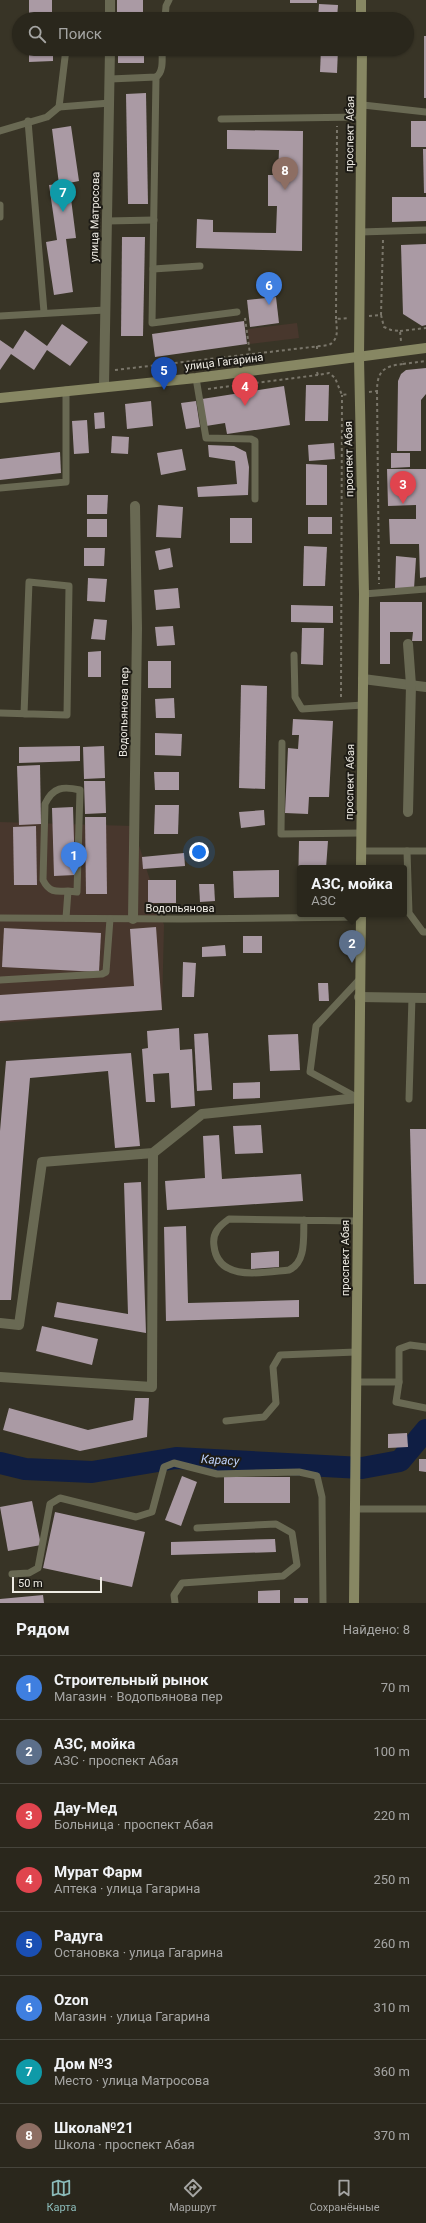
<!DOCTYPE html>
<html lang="ru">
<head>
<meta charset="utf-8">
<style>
	:root { --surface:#2a271c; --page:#363329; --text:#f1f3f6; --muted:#a5a5a3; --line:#46443b; --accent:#8bbbb9 }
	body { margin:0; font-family:Roboto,sans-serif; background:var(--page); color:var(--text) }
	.scale { position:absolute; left:12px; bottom:10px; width:90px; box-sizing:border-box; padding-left:4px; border:2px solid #efece4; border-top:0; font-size:11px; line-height:14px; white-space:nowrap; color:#efece4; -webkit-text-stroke:3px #1d1b15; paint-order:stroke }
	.you { position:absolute; left:199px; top:852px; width:14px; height:14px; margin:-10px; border:3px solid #fff; border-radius:50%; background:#1a73e8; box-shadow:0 0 0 6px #1a73e833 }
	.badge { display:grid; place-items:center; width:26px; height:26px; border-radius:50%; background:var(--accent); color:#fff; font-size:13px; font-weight:700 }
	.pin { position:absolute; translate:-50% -33px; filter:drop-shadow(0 1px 2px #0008) }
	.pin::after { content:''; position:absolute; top:21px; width:14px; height:12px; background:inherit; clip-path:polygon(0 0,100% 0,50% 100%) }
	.popup { position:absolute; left:297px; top:865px; width:110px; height:52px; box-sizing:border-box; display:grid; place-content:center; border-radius:4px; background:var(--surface); filter:drop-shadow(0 1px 3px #0005); font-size:13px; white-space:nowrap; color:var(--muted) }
	.popup b { font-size:15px; color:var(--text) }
	.popup::after { content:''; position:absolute; left:50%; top:100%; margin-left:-8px; border:8px solid transparent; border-top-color:var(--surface) }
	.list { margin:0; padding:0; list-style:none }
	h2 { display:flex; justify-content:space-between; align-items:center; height:52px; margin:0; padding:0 16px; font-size:17px }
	h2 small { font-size:13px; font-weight:400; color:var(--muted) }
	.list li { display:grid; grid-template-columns:26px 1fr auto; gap:12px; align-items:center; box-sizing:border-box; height:64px; padding:0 16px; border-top:1px solid var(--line) }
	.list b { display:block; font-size:15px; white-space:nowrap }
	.list p { margin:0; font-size:13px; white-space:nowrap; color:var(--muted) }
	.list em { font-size:13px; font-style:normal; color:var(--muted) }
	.icon { flex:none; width:22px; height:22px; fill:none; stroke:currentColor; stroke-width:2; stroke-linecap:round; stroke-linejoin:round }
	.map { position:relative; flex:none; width:426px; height:1603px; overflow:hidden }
	.search { position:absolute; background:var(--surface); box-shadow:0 1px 3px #0004; left:12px; right:12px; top:12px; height:44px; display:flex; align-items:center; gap:10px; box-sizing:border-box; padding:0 14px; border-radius:22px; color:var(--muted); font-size:15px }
	.sheet { height:564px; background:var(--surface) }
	nav { display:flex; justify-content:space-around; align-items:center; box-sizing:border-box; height:56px; border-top:1px solid var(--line); background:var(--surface); font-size:11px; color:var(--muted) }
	nav a { display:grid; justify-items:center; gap:2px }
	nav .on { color:var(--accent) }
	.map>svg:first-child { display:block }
</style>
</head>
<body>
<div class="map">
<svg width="426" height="1603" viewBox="0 0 426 1603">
	<rect width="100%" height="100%" fill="#383426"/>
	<g fill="#48372d">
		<polygon points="297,323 299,338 249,344 248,329"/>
		<polygon points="0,822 133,826 164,925 162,1010 0,1023"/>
	</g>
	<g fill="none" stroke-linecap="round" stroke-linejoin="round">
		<polyline stroke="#0f1e44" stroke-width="22" points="0,1463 25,1469 92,1472 176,1458 362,1468 400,1461 426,1430"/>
	</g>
	<g fill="#aa9aa4">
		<rect x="29" y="0" width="23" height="19"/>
		<rect x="117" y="0" width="26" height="19"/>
		<rect x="290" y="0" width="27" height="3"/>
		<polygon points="319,4 338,5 337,19 318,19"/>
		<rect x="424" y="36" width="2" height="62"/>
		<polygon points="29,49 53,49 53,61 29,62"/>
		<rect x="118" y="49" width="26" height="14"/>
		<polygon points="321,49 338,49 337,73 320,72"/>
		<polygon points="146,93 148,204 128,204 126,94"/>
		<rect x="411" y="121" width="15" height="26"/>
		<polygon points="71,126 79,181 69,183 76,238 66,239 73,292 54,295 46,242 57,240 49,185 59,184 52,129"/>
		<polygon points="227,130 303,131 302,251 196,248 197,219 213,220 213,232 276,233 277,206 268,206 268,175 278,175 279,150 227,149"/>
		<polygon points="423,149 426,149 426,193 424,193"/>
		<polygon points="392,197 426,197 426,221 392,222"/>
		<polygon points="122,237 145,237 143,336 121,336"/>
		<polygon points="426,244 426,325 422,326 403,314 401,245"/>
		<polygon points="276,297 279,323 250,327 247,300"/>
		<polygon points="244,321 247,344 155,357 152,334"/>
		<polygon points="62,324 88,342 70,366 47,350 34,370 11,354 0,370 0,340 13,349 25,330 47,346"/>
		<polygon points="426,368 426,394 421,400 421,451 397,451 398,381 401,374 406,370"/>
		<polygon points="306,385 329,385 328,421 305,421"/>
		<polygon points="284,386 290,425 227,434 225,423 206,426 202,399"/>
		<polygon points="151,401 153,426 127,429 125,404"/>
		<polygon points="196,401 200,427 186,429 181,403"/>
		<polygon points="104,412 105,428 95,429 94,413"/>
		<polygon points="87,420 89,453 74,454 72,421"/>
		<polygon points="112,436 129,437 128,454 111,453"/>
		<polygon points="334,443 335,459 309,461 308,445"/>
		<polygon points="208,445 234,446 246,452 249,467 248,495 198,497 197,487 237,484 235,461 209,457"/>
		<polygon points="182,449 186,470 161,475 157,453"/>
		<polygon points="60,452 61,473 0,480 0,459"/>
		<polygon points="391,453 410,453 410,467 391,468"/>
		<polygon points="306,464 327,465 327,505 306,505"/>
		<polygon points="387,469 426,469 426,577 420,578 419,544 390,544 389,519 416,519 416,505 388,506"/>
		<polygon points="87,495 108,495 107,514 87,514"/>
		<polygon points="158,505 183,507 181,538 156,537"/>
		<rect x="308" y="517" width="24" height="17"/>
		<rect x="230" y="518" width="22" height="25"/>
		<rect x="87" y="519" width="20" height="18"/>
		<polygon points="304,546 327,547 325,586 303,586"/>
		<polygon points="84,548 105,548 104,566 84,566"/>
		<polygon points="170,548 173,567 159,570 155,551"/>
		<polygon points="396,556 416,558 414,589 395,588"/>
		<polygon points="88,578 107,579 105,602 87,601"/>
		<polygon points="178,588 180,608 156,610 154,590"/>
		<polygon points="380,602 422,602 422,641 412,641 413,632 390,632 390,664 380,664"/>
		<polygon points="291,605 333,606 333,623 291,622"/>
		<polygon points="94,619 107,620 105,640 91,639"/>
		<polygon points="173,626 175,645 157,646 155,627"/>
		<polygon points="302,628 324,628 323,665 301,664"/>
		<polygon points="101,651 101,677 88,677 88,652"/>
		<rect x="148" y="661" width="23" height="27"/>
		<polygon points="241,685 267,686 265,789 239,788"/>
		<polygon points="174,698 175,718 156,718 155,699"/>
		<polygon points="293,719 333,721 329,797 309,797 308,814 285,813 288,748 298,749 299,735 292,735"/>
		<polygon points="155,733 182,734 181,756 155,755"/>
		<polygon points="80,746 80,761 19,763 19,747"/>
		<polygon points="104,746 105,778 84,779 83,747"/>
		<polygon points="40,765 41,824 19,825 17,766"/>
		<polygon points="154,772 179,772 179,790 155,790"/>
		<polygon points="84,781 105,781 106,813 85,814"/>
		<polygon points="155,805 179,805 178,834 154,834"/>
		<polygon points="73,807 75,875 54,876 52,808"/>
		<polygon points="264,810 265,825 241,828 239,812"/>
		<polygon points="85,817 106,817 107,894 86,894"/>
		<polygon points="36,826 37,885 14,885 13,827"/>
		<polygon points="299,841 328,841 326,868 300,868 300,891 298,891"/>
		<polygon points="184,853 185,866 143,869 142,857"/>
		<polygon points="279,870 279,897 234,898 233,871"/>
		<rect x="148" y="880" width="28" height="23"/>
		<polygon points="199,884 214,884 215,901 200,902"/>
		<polygon points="156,927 162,1010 0,1021 0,995 134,986 130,929"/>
		<polygon points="4,928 101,933 99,972 2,967"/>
		<rect x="243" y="936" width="19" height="17"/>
		<polygon points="225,945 226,956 202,957 202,947"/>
		<polygon points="183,962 196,963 194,997 182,997"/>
		<polygon points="318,983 328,983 329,1001 319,1001"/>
		<polygon points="179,1028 180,1050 192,1049 195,1106 171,1108 169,1073 153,1074 155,1102 146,1102 142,1049 148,1048 147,1031"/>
		<polygon points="208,1033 212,1090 197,1091 194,1034"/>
		<polygon points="298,1034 300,1070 270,1071 268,1035"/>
		<polygon points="131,1053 140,1146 115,1148 108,1071 30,1078 11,1300 0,1300 0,1131 6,1061"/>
		<polygon points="260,1082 260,1098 233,1099 233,1083"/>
		<polygon points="261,1125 263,1153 235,1154 233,1126"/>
		<polygon points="410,1129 426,1129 426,1284 414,1284"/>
		<polygon points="219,1135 222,1179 301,1174 303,1201 167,1210 165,1181 205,1178 203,1136"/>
		<polygon points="141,1182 146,1333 54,1317 57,1302 128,1314 124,1183"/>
		<polygon points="186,1226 188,1303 299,1300 299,1317 166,1321 164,1227"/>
		<polygon points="279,1251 279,1267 251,1269 251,1253"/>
		<polygon points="42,1326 98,1339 92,1365 36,1351"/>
		<polygon points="135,1398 149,1398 147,1437 80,1451 3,1430 9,1408 88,1430 133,1420"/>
		<polygon points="407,1433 408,1447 388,1448 388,1434"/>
		<polygon points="419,1459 426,1459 426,1472 419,1471"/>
		<polygon points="182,1476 197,1482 181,1526 165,1520"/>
		<rect x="224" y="1477" width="66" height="26"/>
		<polygon points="32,1501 41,1545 8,1551 0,1507"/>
		<polygon points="55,1512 145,1532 132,1587 43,1568"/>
		<polygon points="275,1539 276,1552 171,1555 171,1542"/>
		<polygon points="280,1590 280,1603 258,1603 258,1591"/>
		<polygon points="43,1595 44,1603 0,1603 0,1599"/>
		<rect x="294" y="1598" width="14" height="5"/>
	</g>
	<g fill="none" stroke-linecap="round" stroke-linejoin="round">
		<g stroke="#7a766a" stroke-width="2" stroke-dasharray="3 3" stroke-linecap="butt">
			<polyline points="381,315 383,240"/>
			<polyline points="369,316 381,315 384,327 391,330 400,331 401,341"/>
			<polyline points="245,318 250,354"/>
			<polyline points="336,319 337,126"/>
			<polyline points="400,331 426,328"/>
			<polyline points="317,346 317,351"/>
			<polyline points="403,364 426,361"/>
			<path d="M115 370 329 345C339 339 337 330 336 319L349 318"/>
			<polyline points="317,372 318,375 329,373 335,378 342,395 349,394"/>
			<polyline points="208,389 318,375"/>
			<polyline points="377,391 379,584"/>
			<path d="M369 392 377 391C377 371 384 366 403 364V361"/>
			<polyline points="341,697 342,395"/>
		</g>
		<g stroke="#696953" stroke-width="7">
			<polyline points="165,19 166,6 169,0"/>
			<polyline points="156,77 152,323 237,312"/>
			<path d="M110 79 156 77C164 72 162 58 162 49"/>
			<polyline points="363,105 426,112"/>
			<polyline points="59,107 66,49"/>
			<polyline points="221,119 362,117"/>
			<polyline points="28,121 44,312"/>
			<polyline points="0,131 47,117 59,107 110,103"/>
			<polyline points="0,205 0,217"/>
			<polyline points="107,221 154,220"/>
			<polyline points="360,232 426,230"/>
			<polyline points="153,269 200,266"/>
			<polyline points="0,316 105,310"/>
			<polyline points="196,378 206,438 251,439 255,441 255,499"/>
			<polyline points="0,488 66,482 66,390"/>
			<polyline points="364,594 426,589"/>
			<polyline points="294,655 295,697 302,709 363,705"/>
			<polyline points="0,713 67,715 69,586 29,582 24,714"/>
			<polyline points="282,743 281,834 362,833"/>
			<polyline points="361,851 426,851"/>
			<polyline points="407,851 409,913 423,932 426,932"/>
			<polyline points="0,918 182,919 361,917"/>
			<path d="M66 918 68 891 77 892 80 790C63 786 53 787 45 804L43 880C49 892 55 892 68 891"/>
			<polyline points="0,980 102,974 106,972 110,919"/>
			<polyline points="358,1098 310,1072 316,1026 360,979"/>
			<polyline points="409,1099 412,997"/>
			<path d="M304 1220C303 1236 307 1262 289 1270 265 1272 218 1283 214 1246 212 1233 219 1226 229 1219L357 1221"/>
			<polyline points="426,1347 410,1345 399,1349 399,1382 396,1402 426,1408"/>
			<polyline points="356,1382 399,1382"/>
			<polyline points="226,1421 264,1417 276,1403 273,1367 280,1355 356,1352"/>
			<polyline points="355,1509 425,1509"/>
			<polyline points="12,1574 29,1573 38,1568 50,1504 60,1498 136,1517 152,1512 164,1467 174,1463 217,1474 299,1472 317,1476 322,1497 323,1603"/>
			<polyline points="175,1603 174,1595 182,1583 283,1576 297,1565 292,1533 276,1524 197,1528"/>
		</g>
		<g stroke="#696953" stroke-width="10">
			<polyline points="110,0 110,19"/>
			<polyline points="104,386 110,49"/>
			<polyline points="363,679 426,687"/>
			<polyline points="408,812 411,685 408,644"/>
			<polyline points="133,919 137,628 135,506"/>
			<polyline points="359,997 426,998"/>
			<polyline points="0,1323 19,1325 42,1162 153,1153 202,1114 358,1098"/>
			<polyline points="0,1377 152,1387 153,1153"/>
		</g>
		<g stroke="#878763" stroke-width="10">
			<polyline points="361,0 361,19"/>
			<polyline points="0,398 196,378 426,348"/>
			<polyline points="361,868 364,594 359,358 362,49"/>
			<polyline points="354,1603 361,914"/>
		</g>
	</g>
	<g text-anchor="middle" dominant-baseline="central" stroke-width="4" stroke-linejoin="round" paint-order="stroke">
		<g font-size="11" fill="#efece4" stroke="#1d1b15">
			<text transform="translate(350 134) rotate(-89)">проспект Абая</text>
			<text transform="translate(95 217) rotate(-89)">улица Матросова</text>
			<text transform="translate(224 362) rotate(-7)">улица Гагарина</text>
			<text transform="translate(349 459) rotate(-91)">проспект Абая</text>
			<text transform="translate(124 712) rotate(-89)">Водопьянова пер</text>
			<text transform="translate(350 782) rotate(-89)">проспект Абая</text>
			<text x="180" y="908">Водопьянова</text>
			<text transform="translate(345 1258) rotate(-90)">проспект Абая</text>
		</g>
		<g font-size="12" font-style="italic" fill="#bed2fc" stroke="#1d1b15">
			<text transform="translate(220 1460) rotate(3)">Карасу</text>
		</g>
	</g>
</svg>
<div class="scale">50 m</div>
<div class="you"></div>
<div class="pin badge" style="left:74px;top:875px;background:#3f7fe0">1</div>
<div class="pin badge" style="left:352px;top:963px;background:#5c6f8a">2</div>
<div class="popup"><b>АЗС, мойка</b>АЗС</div>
<div class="pin badge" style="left:403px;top:504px;background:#e0444e">3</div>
<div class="pin badge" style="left:245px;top:406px;background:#e0444e">4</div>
<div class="pin badge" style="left:164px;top:390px;background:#1a4fb4">5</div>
<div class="pin badge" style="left:269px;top:305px;background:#3f7fe0">6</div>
<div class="pin badge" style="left:63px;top:212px;background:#0f9aa8">7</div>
<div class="pin badge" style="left:285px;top:190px;background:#8d6e63">8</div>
<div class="search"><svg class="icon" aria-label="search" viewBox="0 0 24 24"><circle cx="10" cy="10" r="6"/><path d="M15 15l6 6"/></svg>Поиск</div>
</div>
<section class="sheet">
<h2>Рядом<small>Найдено: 8</small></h2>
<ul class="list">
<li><span class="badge" style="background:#3f7fe0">1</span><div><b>Строительный рынок</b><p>Магазин · Водопьянова пер</p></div><em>70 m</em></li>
<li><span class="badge" style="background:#5c6f8a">2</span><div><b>АЗС, мойка</b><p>АЗС · проспект Абая</p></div><em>100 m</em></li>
<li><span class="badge" style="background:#e0444e">3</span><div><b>Дау-Мед</b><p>Больница · проспект Абая</p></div><em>220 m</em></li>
<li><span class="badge" style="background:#e0444e">4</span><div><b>Мурат Фарм</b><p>Аптека · улица Гагарина</p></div><em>250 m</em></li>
<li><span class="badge" style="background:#1a4fb4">5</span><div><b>Радуга</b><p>Остановка · улица Гагарина</p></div><em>260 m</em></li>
<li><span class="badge" style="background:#3f7fe0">6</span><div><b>Ozon</b><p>Магазин · улица Гагарина</p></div><em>310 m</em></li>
<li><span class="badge" style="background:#0f9aa8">7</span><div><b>Дом №3</b><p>Место · улица Матросова</p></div><em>360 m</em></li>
<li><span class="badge" style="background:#8d6e63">8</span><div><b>Школа№21</b><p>Школа · проспект Абая</p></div><em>370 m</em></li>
</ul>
</section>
<nav>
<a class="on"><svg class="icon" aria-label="map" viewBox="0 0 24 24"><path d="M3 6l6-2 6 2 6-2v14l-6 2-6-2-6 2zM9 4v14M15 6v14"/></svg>Карта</a>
<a><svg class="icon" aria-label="directions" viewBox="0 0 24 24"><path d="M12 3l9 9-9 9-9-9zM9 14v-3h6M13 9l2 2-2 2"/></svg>Маршрут</a>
<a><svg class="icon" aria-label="saved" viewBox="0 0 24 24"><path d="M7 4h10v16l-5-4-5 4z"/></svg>Сохранённые</a>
</nav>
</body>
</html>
